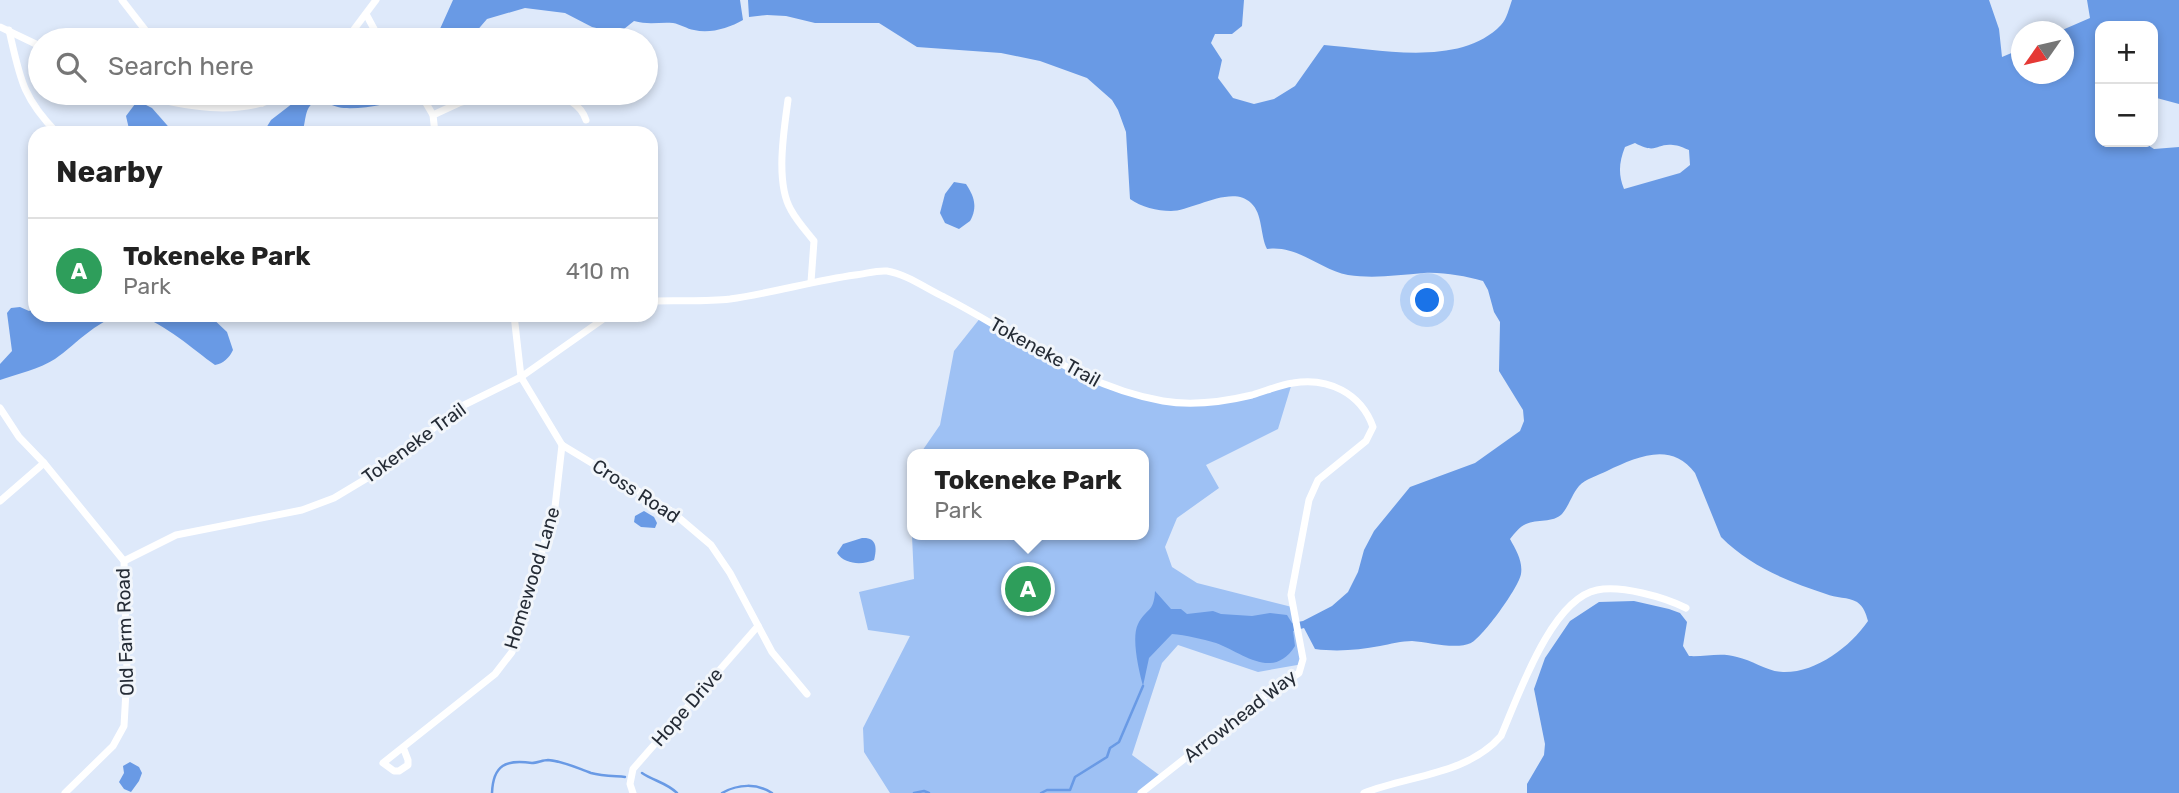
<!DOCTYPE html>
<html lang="en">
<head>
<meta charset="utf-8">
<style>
	:root { --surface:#fff; --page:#f2f2f2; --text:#222; --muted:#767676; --line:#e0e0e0; --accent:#7c3aed }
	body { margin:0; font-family:Rubik,sans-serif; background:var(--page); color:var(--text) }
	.controls { position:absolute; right:21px; top:21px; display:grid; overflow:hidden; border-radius:14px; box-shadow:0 4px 10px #0003 }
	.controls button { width:63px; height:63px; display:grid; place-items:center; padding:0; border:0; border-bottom:2px solid var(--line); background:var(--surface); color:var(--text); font:35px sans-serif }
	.compass { position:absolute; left:2011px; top:21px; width:63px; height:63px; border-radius:50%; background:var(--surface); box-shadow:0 4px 10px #0003; rotate:236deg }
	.you { position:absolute; left:1428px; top:301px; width:24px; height:24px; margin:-18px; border:5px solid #fff; border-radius:50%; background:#1a73e8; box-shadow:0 0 0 10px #1a73e833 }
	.badge { display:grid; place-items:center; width:46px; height:46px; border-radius:50%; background:var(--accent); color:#fff; font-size:23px; font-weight:700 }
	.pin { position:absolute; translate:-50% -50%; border:4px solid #fff; box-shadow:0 2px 7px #0006 }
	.popup { position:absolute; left:907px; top:449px; width:242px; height:91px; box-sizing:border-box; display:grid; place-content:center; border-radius:14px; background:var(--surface); filter:drop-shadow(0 2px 5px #0005); font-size:23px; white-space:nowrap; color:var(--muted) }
	.popup b { font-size:26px; color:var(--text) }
	.popup::after { content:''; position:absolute; left:50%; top:100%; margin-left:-14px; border:14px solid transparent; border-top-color:var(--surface) }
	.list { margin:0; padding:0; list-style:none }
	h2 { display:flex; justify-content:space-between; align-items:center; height:91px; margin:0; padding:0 28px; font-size:30px }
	h2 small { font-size:23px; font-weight:400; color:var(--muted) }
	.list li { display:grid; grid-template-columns:46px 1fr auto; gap:21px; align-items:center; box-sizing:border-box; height:105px; padding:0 28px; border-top:2px solid var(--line) }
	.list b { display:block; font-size:26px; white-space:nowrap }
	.list p { margin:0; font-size:23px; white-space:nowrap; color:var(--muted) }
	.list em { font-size:23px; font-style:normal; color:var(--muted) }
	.icon { flex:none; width:38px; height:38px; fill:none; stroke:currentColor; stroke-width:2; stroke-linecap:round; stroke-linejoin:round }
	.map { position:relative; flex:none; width:2179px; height:793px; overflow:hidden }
	.search { position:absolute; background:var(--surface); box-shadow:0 4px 10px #0003; left:28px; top:28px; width:630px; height:77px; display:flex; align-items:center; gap:18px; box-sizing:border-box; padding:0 24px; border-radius:38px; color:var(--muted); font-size:26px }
	.panel { position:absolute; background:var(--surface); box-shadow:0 4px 10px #0003; left:28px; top:126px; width:630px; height:196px; border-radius:21px }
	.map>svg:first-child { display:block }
</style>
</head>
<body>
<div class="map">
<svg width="2179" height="793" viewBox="0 0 2179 793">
	<rect width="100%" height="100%" fill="#dee9fa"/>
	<polygon fill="#9ec1f4" points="981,317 1051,358 1142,397 1202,403 1292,383 1278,429 1206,465 1219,488 1177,518 1165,547 1172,567 1197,583 1292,607 1303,664 1258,672 1178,645 1162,663 1132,755 1162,777 1141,793 890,793 864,752 863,728 910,636 868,630 859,592 914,579 909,471 912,465 912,535 1144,535 1144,454 920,454 940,425 954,351"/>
	<g fill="#699ae5" fill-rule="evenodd">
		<path d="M453 0H740L743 20C729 28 710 34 694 30 687 29 680 24 673 23 659 22 648 25 634 21L624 29H601L592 27 565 13 525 8 487 19 469 40H435Z"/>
		<path d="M748 0H1244L1242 26 1232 34H1215L1211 43 1222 60 1218 78 1233 98 1254 104 1274 99 1295 86 1324 45C1377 49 1460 68 1501 25 1507 19 1509 8 1512 0H1989L1999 29 2002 57 2021 49 2022 74H2064V32L2060 31 2090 18 2087 0H2179V104L2153 97V26H2100V142H2143L2154 149 2179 147V793H1527V784L1544 755 1545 744 1534 689 1545 658 1570 621 1599 602 1634 601 1669 609 1680 613 1687 622 1683 646 1689 656C1705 657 1721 652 1737 657 1752 660 1768 672 1783 672 1816 673 1850 647 1868 621 1866 614 1864 607 1857 602 1849 597 1835 598 1826 594 1787 581 1751 567 1721 537L1695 473C1671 441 1637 457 1607 471 1599 475 1585 479 1579 486 1572 494 1569 506 1562 514 1553 523 1537 519 1526 524 1519 527 1515 533 1510 539 1516 550 1523 561 1521 574 1519 587 1483 637 1471 643 1456 650 1428 642 1412 641 1402 641 1390 644 1380 646 1359 650 1337 652 1315 649L1304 628 1293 631 1295 646C1273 681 1243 653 1216 643 1202 639 1186 635 1172 634L1149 658 1143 686C1139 671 1131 638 1138 624 1146 608 1154 613 1155 591L1171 609H1181L1187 614 1213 611 1221 614 1252 616 1270 613 1287 615 1292 623 1303 621 1332 606 1348 592 1358 572 1364 550 1374 531 1410 487 1475 463 1520 431 1524 421 1523 410 1499 371 1500 322 1494 312 1488 290 1483 281C1464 276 1444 272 1424 273 1398 275 1374 279 1348 275 1320 270 1299 245 1267 249 1260 235 1263 214 1251 203 1232 184 1192 211 1171 211 1157 211 1141 207 1130 199L1126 132 1118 110 1112 100 1087 78 1040 61 1001 53 917 47 879 23H815L786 16 767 15 749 17ZM1635 143C1657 155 1656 143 1673 145 1678 145 1684 148 1689 150L1690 165 1680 173 1624 189C1618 174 1619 162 1625 147Z"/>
		<path d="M306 93H413V94C393 104 367 109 344 108 335 108 320 98 313 103 304 109 306 124 302 133H263L271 120Z"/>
		<polygon points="140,102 152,108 174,133 133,133 129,129 126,116 135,104"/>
		<path d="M954 182 966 184C974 196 978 207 970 221L959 229 945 223 940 213 945 194Z"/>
		<path d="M20 307 29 311 35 308V315H209L227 332 233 350C230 357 223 364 215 365 194 350 164 323 139 316 106 308 79 343 55 359 39 369 18 374 0 380V364L12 351 7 313 11 308Z"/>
		<polygon points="644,511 654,517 657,523 655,528 641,527 634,522 635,516"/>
		<path d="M862 538C877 537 877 548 874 560 863 565 845 565 837 553L843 544Z"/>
		<polygon points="130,762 139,767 142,773 139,781 131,792 124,789 119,782 124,773 123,766"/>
	</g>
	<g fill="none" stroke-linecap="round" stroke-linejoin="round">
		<g stroke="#699ae5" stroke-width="2.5">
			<path d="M642 773C654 781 667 783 677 793"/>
			<path d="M492 793C493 765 506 759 532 763 537 763 543 760 548 760 563 761 577 768 591 773 602 776 614 776 625 777"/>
			<path d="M722 793C738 784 757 783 772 793"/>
			<polyline points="914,793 924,791 929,793"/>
			<polyline points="1041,793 1047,790 1070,790 1075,777 1107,757 1110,748 1119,742 1143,686"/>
		</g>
		<g stroke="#fff" stroke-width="7">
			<polyline points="122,0 153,40"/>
			<polyline points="366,14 380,40"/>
			<polyline points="0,27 40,46"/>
			<path d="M9 30C20 78 22 97 57 133"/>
			<polyline points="349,36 362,37 368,40"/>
			<polyline points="346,40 376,0"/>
			<path d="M134 93C180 106 241 119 286 93"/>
			<polyline points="245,93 262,103"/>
			<polyline points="420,93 433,115 435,133"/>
			<path d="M549 93C564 96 581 104 586 120"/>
			<path d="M788 100C784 130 775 183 791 210 797 221 806 231 814 241L811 282"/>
			<polyline points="433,115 459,103 491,93"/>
			<path d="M651 301C677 300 705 302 730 299 772 293 813 281 855 275 865 274 877 270 887 271 906 274 927 289 944 297 1019 335 1078 386 1163 401 1192 406 1223 402 1252 395 1266 391 1279 385 1293 383 1328 377 1361 393 1373 427L1366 441 1318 480 1309 500 1291 595 1303 659 1299 673 1259 700 1141 793"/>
			<polyline points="514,315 521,377 562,445 671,511 711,545 730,573 772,652 807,694"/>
			<polyline points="0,408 19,437 44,463 124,561 127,673 124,726 113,746 65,793"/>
			<polyline points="0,501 44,463"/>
			<polyline points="124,561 176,535 302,510 334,498 384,468 460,407 521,377 609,315"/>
			<polyline points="403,747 408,760 408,765 399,771 394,771 383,763 495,674 512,652 555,507 562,445"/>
			<polyline points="633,793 630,784 633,769 758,626"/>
			<path d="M1364 793C1409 775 1467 775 1501 736 1518 697 1551 599 1597 590 1621 585 1664 597 1686 608"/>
		</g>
	</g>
	<g text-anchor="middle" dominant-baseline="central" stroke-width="6" stroke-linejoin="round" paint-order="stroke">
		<g font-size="19" fill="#252c36" stroke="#f2f6fb">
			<text transform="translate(1045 352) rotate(29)">Tokeneke Trail</text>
			<text transform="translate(414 443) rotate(-36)">Tokeneke Trail</text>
			<text transform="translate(636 491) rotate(33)">Cross Road</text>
			<text transform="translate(532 578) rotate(-73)">Homewood Lane</text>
			<text transform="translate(125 632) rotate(-92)">Old Farm Road</text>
			<text transform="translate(687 707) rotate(-49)">Hope Drive</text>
			<text transform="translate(1240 716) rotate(-38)">Arrowhead Way</text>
		</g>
	</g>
</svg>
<div class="controls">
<button>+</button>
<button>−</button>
</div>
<svg class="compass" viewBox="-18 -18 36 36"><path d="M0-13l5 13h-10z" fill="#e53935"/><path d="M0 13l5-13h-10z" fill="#767676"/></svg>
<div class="you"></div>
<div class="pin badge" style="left:1028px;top:589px;background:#2e9e5b">A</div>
<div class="popup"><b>Tokeneke Park</b>Park</div>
<div class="search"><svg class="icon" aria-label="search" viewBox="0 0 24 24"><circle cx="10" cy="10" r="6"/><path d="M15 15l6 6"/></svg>Search here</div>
<section class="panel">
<h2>Nearby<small></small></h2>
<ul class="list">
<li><span class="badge" style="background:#2e9e5b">A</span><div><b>Tokeneke Park</b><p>Park</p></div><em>410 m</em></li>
</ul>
</section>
</div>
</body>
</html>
